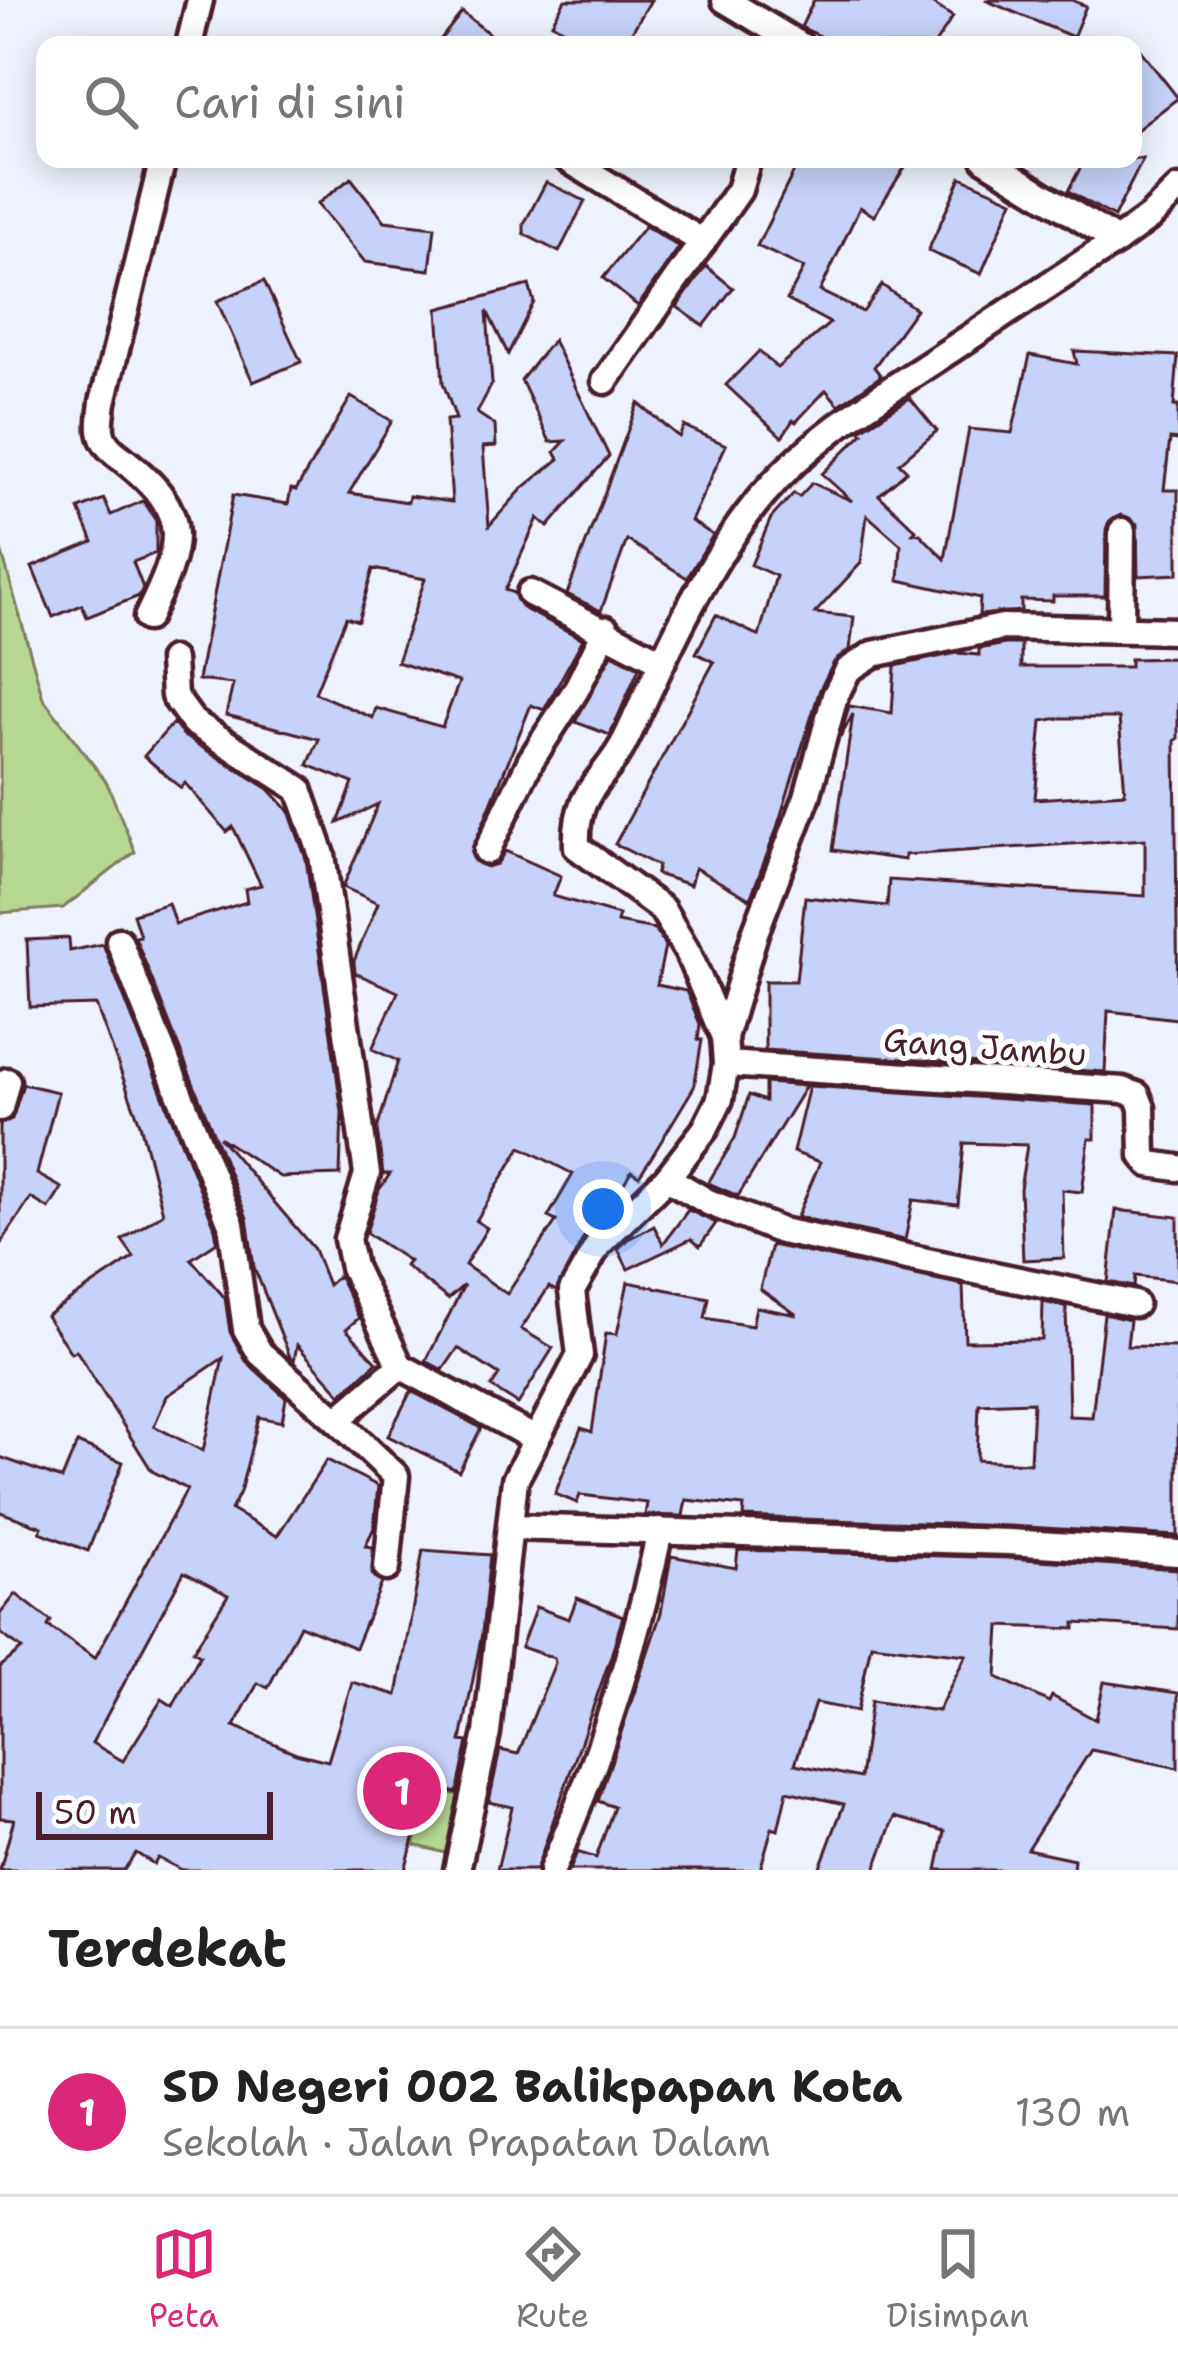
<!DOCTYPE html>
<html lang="id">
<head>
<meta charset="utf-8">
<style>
	:root { --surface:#fff; --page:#f2f2f2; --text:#222; --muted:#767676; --line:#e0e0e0; --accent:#db2777 }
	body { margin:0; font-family:"Shantell Sans",sans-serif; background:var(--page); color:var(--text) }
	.scale { position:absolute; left:36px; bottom:30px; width:237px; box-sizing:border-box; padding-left:12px; border:6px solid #4a1f2b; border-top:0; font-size:33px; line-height:42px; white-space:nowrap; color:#4a1f2b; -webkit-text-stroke:9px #fff; paint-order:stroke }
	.you { position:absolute; left:603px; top:1209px; width:42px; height:42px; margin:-30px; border:9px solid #fff; border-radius:50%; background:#1a73e8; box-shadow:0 0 0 18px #1a73e833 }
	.badge { display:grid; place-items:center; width:78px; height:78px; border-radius:50%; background:var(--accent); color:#fff; font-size:39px; font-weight:700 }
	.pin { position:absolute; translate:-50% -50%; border:6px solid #fff; box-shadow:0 3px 12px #0006 }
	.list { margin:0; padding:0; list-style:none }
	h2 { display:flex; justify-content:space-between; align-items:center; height:156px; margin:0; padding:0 48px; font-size:51px }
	h2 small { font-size:39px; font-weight:400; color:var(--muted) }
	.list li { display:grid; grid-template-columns:78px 1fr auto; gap:36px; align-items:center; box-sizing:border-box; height:168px; padding:0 48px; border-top:3px solid var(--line) }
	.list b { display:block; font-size:45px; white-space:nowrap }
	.list p { margin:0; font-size:39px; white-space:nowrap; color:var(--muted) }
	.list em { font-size:39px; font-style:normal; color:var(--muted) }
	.icon { flex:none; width:66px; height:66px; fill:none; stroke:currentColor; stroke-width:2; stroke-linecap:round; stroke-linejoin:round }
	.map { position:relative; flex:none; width:1178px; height:1870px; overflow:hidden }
	.search { position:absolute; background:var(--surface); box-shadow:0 6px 30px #0003; left:36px; right:36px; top:36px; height:132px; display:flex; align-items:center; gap:30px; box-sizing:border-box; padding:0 42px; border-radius:24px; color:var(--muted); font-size:45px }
	.sheet { height:324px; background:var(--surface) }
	nav { display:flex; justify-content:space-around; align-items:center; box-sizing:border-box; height:168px; border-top:3px solid var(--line); background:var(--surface); font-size:33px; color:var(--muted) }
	nav a { display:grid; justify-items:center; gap:6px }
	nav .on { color:var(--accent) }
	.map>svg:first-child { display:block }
</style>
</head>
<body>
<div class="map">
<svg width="1178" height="1870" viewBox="0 0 1178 1870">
	<rect width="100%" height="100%" fill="#eef2fd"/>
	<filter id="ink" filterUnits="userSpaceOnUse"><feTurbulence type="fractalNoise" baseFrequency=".00833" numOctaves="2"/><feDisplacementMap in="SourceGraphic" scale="24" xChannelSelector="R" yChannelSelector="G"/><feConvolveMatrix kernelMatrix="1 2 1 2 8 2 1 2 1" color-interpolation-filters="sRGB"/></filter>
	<g filter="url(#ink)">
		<g fill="#b5d791" stroke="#807b5e" stroke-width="3">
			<polygon points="0,546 43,698 107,783 135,852 63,908 0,913"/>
			<polygon points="430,1788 480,1800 464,1858 414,1845"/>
		</g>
		<g fill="#c6d2f9" stroke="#4a1f2b" stroke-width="3" fill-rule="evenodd">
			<polygon points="565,0 651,0 624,45 589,45 552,23"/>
			<polygon points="814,0 927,0 953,17 934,45 839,45 801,27"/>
			<polygon points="985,0 1072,0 1086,6 1073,37"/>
			<polygon points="462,12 503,45 436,45"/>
			<polygon points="1133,41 1178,98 1133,133"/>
			<polygon points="800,159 910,159 874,216 860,207 820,291 863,312 882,285 916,309 874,367 881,376 839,405 826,390 796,422 793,420 782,437 726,385 759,351 777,368 830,323 787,300 804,268 757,246"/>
			<polygon points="1085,159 1143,159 1114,217 1068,191"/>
			<polygon points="961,177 1013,200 981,274 928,251"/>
			<polygon points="351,178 385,221 435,227 430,270 365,262 317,204"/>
			<polygon points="546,182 585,201 559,252 524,234 524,224"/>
			<polygon points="645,226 679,247 638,306 603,278"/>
			<polygon points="706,266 733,288 704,326 677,307"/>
			<polygon points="264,281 301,362 253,382 217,301"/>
			<path d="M529 285 534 302 508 354 487 311 492 384 477 413 495 425 496 446 483 447 489 526 523 488 559 459 555 452 565 441 550 442 521 380 553 340 609 456 548 527 538 518 505 590 514 593 522 608 583 639 544 710 531 705 471 853 474 861 487 867 497 864 505 851 561 876 553 896 619 915 617 922 655 929 665 946 657 985 686 991 700 1024 698 1040H702L694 1087 651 1158 639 1176 631 1171 607 1213 584 1237 556 1291 549 1287 521 1329 553 1348 518 1404 491 1387 499 1375 458 1348 443 1370 426 1361 464 1285 448 1299 405 1266 409 1261 366 1233 379 1190 390 1174H383L377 1129 398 1061 372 1049 398 992 355 973 354 961 378 903 343 887 378 804 338 823 353 783 308 765 319 739 226 715 233 684 198 680 233 495 288 504 291 489 296 490 351 397 392 421 349 493 408 502 409 496 452 502 446 420 456 419 443 383 438 309ZM373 569 425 579 397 662 459 682 442 727 376 708 373 718 315 693 346 617 358 621ZM521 1147 573 1174 548 1217 556 1221 507 1294 465 1265 487 1228 476 1221Z"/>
			<polygon points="1074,351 1178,356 1174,406 1178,406 1178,440 1170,439 1164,490 1178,490 1178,574 1138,576 1137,524 1121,515 1109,522 1106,530 1105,596 1053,596 1053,601 1021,600 1021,611 979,615 980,598 899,580 901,545 867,515 861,563 815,613 854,617 850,649 834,662 820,689 776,831 750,899 695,868 690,885 656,874 658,866 615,844 714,662 696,653 716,615 759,636 776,576 751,565 771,518 794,493 799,497 812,483 852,501 822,474 863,433 860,430 910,398 937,431 899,463 907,471 879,495 916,530 913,533 920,534 945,559 969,429 1012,433 1030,355 1077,364"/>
			<polygon points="638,403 679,437 684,426 726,445 691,521 713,535 687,578 627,540 601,611 567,594"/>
			<polygon points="104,499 111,515 143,501 156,521 156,553 133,562 143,588 139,596 87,617 82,605 53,617 32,567 93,542 79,509"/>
			<path d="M1005 644H1021V667H1130V659L1178 658V739L1175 740 1178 1019 1108 1011 1105 1072 765 1050V981H796L805 897 887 906 889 880 1145 896V839L905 855V860L833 850 853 714 840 738 849 706 892 713 895 666 957 653 979 655V649ZM1060 718H1119L1125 793 1035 799 1042 721Z"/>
			<polygon points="612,654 639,668 610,735 575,722"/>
			<polygon points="173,723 184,736 269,789 289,811 306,859 342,1112 340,1175 280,1177 219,1137 314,1249 328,1285 338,1276 341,1280 359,1318 346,1329 377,1362 341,1394 297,1345 294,1361 290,1357 254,1267 247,1218 135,937 140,936 133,914 168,903 175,924 247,902 245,889 261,885 233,827 227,832 185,783 181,788 144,756"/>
			<path d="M69 938 70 951 103 944 215 1228 217 1242 191 1259 225 1298 230 1332 246 1361 286 1398 282 1422 259 1417 240 1492 231 1510 277 1536 327 1460 378 1486 374 1528 365 1546 373 1547 372 1574 382 1583 355 1648 300 1625 268 1688 258 1683 234 1726 296 1753 328 1761 352 1682 397 1695 423 1550 490 1555 482 1633 461 1741 468 1742 457 1793 429 1786 405 1870H182L158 1858 154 1864 136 1853 124 1870H0L14 1819 0 1818V1667L22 1649 0 1633V1614L16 1594 51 1621 48 1626 95 1658 187 1489 152 1471 76 1350 71 1353 46 1316 134 1257 122 1240 163 1213 140 1124 96 1005 30 1007 27 940ZM223 1358 203 1451 154 1426 167 1396ZM184 1572 228 1595 193 1651 200 1655 173 1706 162 1699 123 1761 92 1743Z"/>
			<polygon points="765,1083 806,1086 738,1196 708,1183 735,1138 749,1095 765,1101"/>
			<polygon points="23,1084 58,1092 37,1174 62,1188 49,1209 31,1198 0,1245 0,1124 12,1119"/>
			<polygon points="809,1086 1095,1105 1095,1139 1089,1139 1082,1192 1062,1190 1064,1258 1023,1260 1020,1189 1027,1145 964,1143 958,1205 913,1200 905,1240 797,1217 820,1162 793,1152"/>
			<polygon points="688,1210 716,1223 700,1246 691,1239 628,1269 618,1249 628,1239 654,1226 663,1244"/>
			<polygon points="1116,1210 1178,1217 1178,1281 1135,1276 1134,1287 1108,1282"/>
			<path d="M771 1245 963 1285 965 1341 1042 1340 1043 1302 1066 1307 1069 1416 1092 1417 1104 1314 1130 1320 1127 1346 1178 1347V1536L1010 1526 743 1517 744 1506 686 1500 683 1516 645 1515 647 1503 580 1495 577 1503 555 1494 581 1428 592 1432 606 1333 617 1334 628 1282 709 1298 705 1318 752 1326 756 1307 797 1315 760 1289ZM1033 1402 1030 1463 977 1460 979 1404Z"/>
			<polygon points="411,1391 481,1428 459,1471 388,1436"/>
			<polygon points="77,1443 123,1462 88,1551 40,1532 42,1527 0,1512 0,1457 62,1479"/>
			<path d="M738 1550 1008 1558 1178 1569V1629L1075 1623V1629L1000 1626 997 1677 1049 1702 1052 1696 1096 1720 1104 1682 1178 1693V1768L1091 1750 1027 1849 1074 1859 1073 1870H937L945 1831 895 1817 875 1870H819L844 1804 787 1791 778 1830 772 1828 760 1870H570L577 1852 596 1858 614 1807 598 1801 661 1613 671 1556 736 1568ZM871 1644 966 1655 938 1711 871 1701 860 1778 795 1764 815 1703 857 1711Z"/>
			<polygon points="577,1598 623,1616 611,1656 536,1870 497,1870 512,1807 489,1802 500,1750 518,1754 555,1663 554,1658 521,1647 536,1607 569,1619"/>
		</g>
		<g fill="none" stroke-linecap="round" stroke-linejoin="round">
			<defs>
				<g id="street">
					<polyline points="725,0 800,45"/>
					<polyline points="189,45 200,0"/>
					<polyline points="567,159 703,242"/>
					<polyline points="985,159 1117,241"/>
					<polyline points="605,381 739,190 748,159"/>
					<polyline points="530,593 661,661"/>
					<path d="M147 618C182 545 194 515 124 460 114 452 103 445 101 431 100 422 102 411 103 402L163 159"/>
					<polyline points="1121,628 1122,531"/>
					<polyline points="172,660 174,696 193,722 299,789 322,855 367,1174 347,1239 353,1267 400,1366 534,1438"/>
					<polyline points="487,851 531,760 576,690 606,629"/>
					<polyline points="119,941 231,1224 246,1329 260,1353 337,1420 400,1366"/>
					<polyline points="724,1037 755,933 807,797 835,696 848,670 873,654 1003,627 1178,631"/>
					<polyline points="726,1064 1123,1090 1137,1095 1142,1108 1143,1156 1150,1164 1178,1168"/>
					<polyline points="0,1108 7,1081"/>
					<polyline points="667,1178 708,1202 781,1231 1135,1304"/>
					<polyline points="337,1420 396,1476 387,1568"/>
					<polyline points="511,1527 1009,1542 1178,1553"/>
					<path d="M457 1870 487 1733 515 1480 580 1355 572 1291 598 1245 667 1178 705 1129 720 1099 726 1064 724 1037 688 953 662 909 577 847C574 786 607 782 628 735 664 657 707 561 762 496 809 440 873 401 934 361 995 321 1055 280 1117 241L1150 217 1178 189"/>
					<path d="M552 1870C599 1761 635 1648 660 1531"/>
				</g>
			</defs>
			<use href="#street" stroke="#4a1f2b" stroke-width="33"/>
			<use href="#street" stroke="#fff" stroke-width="24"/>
		</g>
	</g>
	<g text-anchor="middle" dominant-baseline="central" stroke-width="10" stroke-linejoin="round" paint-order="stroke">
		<g font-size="33" fill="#4a1f2b" stroke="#fff">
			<text transform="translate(985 1047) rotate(4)">Gang Jambu</text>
		</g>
	</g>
</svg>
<div class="scale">50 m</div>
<div class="you"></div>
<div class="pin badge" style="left:402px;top:1791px">1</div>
<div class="search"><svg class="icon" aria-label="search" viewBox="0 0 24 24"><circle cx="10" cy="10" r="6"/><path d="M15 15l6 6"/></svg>Cari di sini</div>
</div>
<section class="sheet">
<h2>Terdekat<small></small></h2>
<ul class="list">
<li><span class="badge">1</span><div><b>SD Negeri 002 Balikpapan Kota</b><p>Sekolah · Jalan Prapatan Dalam</p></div><em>130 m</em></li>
</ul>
</section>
<nav>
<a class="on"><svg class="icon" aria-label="map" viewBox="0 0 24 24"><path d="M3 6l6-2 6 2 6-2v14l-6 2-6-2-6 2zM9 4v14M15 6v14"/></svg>Peta</a>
<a><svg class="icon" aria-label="directions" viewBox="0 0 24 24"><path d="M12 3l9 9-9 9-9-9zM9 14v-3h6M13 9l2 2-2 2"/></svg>Rute</a>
<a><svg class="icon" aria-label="saved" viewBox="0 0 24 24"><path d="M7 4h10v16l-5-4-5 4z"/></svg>Disimpan</a>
</nav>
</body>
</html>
